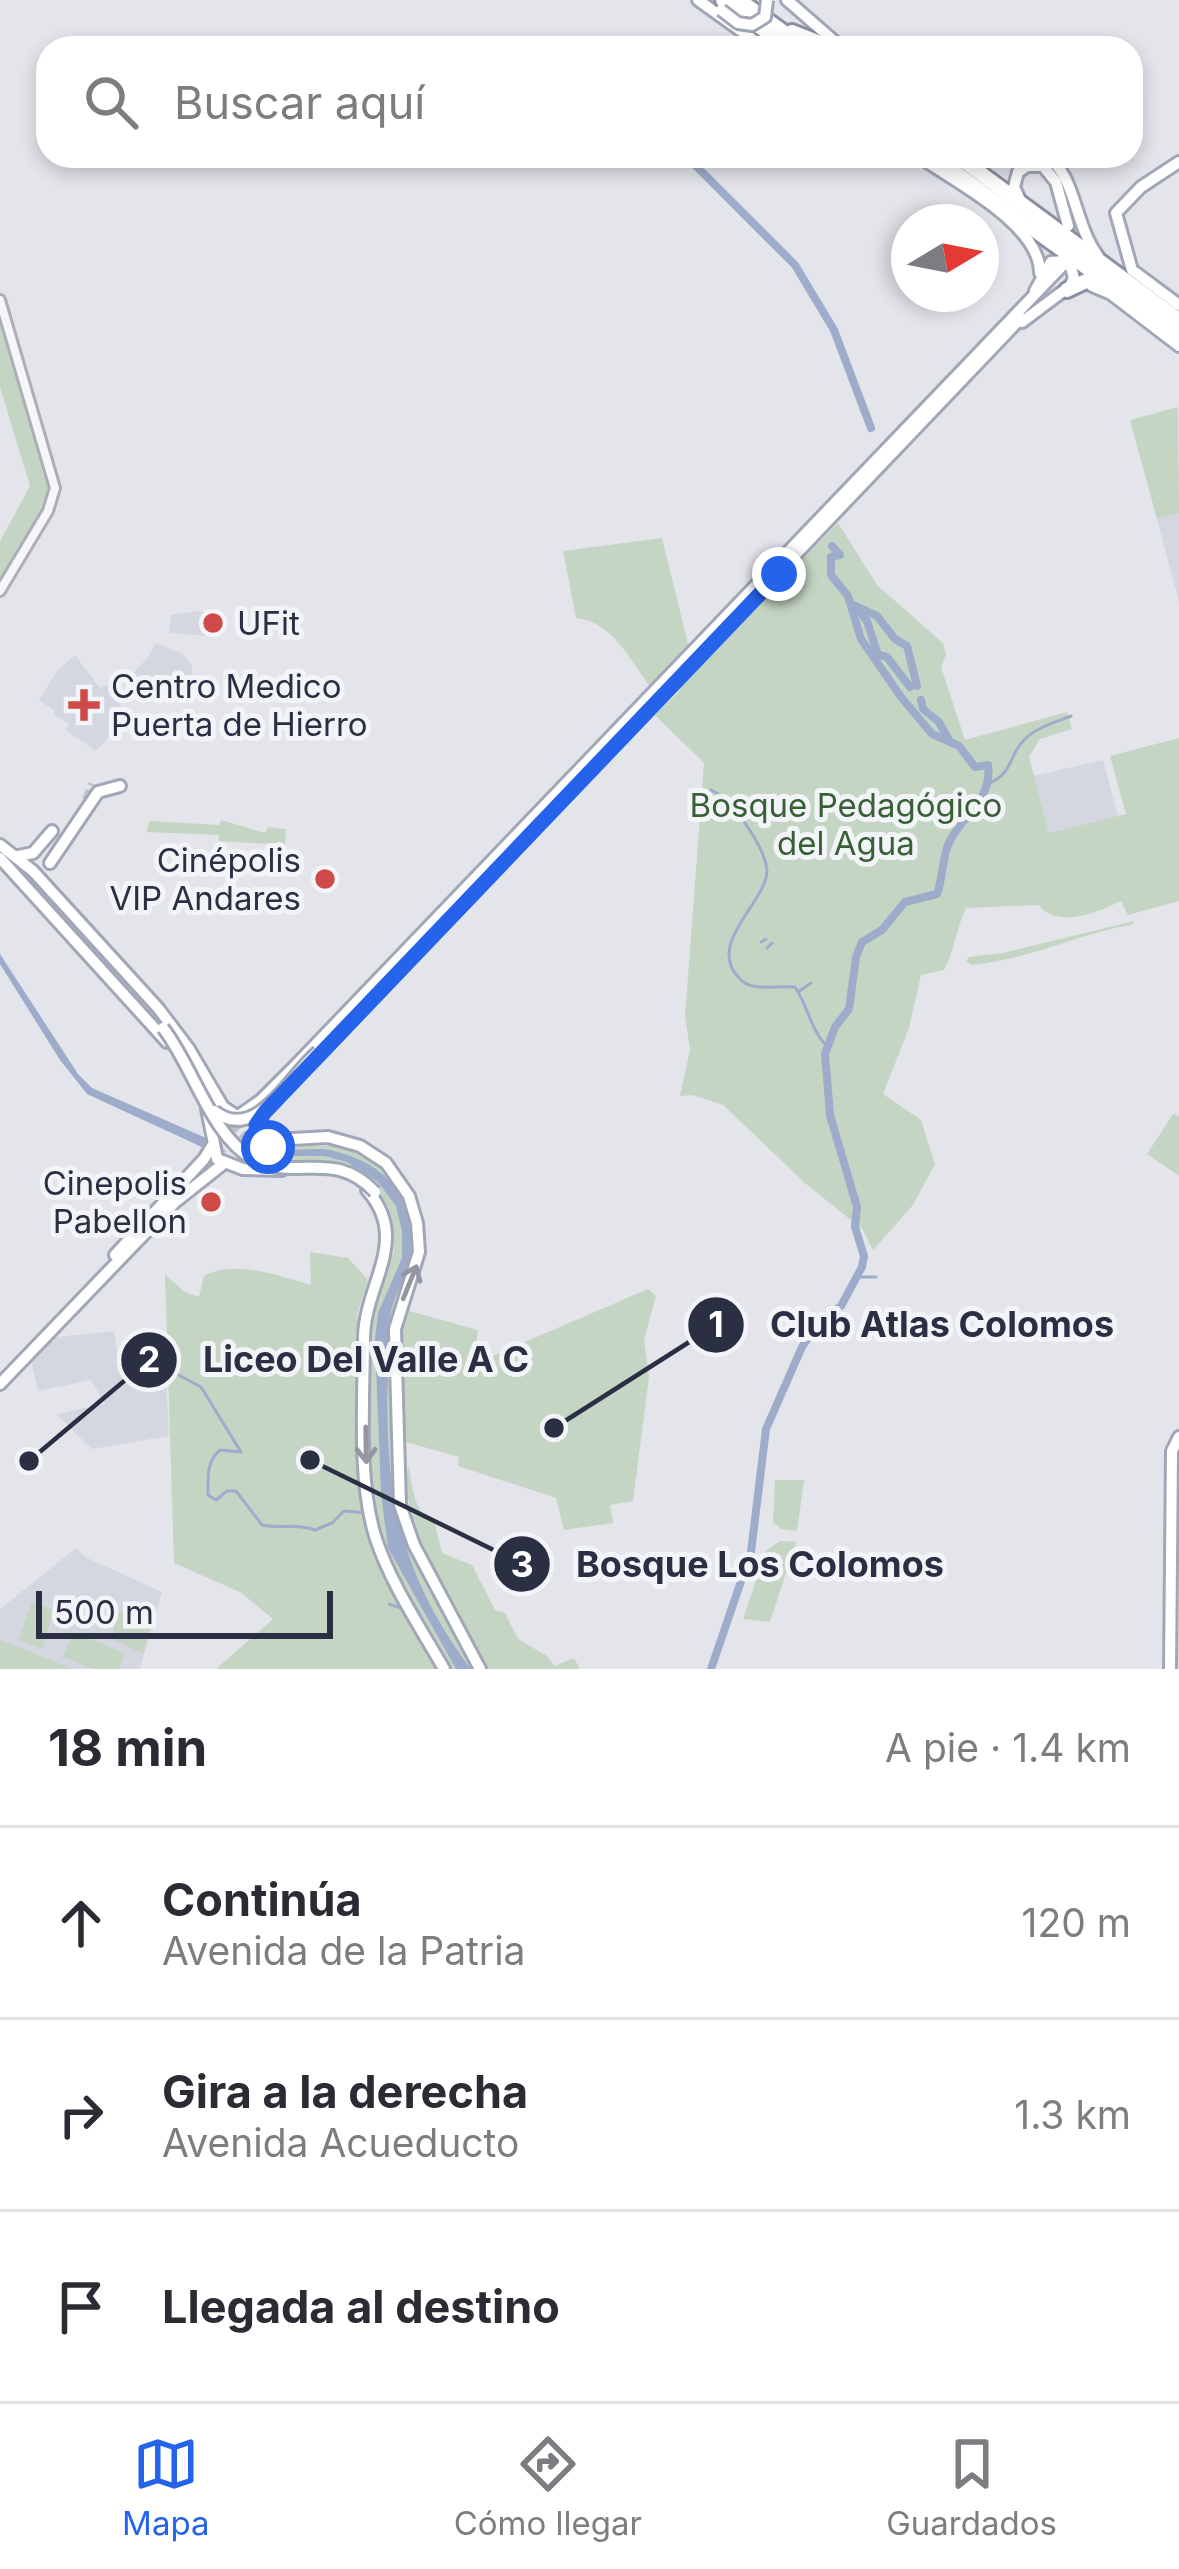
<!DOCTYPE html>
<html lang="es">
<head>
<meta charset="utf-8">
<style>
	:root { --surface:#fff; --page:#f2f2f3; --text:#2b2b33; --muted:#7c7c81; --line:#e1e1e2; --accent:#2563eb }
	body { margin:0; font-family:Inter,sans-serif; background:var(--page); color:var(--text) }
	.compass { position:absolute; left:891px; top:204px; width:108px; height:108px; border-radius:50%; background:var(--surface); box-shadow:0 6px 18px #0003; rotate:80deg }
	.scale { position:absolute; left:36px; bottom:30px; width:297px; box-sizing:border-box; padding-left:12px; border:6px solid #2a2f44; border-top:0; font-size:33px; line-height:42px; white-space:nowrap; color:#2a2f44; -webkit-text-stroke:9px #f3f4f8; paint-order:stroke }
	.stop { position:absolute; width:36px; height:36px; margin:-27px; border:9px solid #2563eb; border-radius:50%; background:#fff }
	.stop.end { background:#2563eb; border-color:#fff; box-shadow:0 3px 12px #0008 }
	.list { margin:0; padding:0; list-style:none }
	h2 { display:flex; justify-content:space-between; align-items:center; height:156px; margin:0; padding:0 48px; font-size:51px }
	h2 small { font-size:39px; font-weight:400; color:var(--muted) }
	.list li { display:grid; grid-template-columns:78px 1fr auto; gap:36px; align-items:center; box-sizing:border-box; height:192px; padding:0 48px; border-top:3px solid var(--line) }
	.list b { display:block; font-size:45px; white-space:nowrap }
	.list p { margin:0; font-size:39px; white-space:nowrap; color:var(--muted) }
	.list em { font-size:39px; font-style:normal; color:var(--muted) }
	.icon { flex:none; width:66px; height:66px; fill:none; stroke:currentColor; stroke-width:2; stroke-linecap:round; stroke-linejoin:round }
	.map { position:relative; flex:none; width:1179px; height:1669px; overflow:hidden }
	.search { position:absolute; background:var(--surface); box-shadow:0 6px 18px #0003; left:36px; right:36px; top:36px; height:132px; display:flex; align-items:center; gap:30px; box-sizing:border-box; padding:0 42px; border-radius:36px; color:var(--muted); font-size:45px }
	.sheet { height:732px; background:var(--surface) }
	nav { display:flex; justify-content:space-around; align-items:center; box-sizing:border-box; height:168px; border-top:3px solid var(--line); background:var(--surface); font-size:33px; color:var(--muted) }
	nav a { display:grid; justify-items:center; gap:6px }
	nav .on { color:var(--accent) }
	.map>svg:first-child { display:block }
</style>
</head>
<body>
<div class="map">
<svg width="1179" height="1669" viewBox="0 0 1179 1669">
	<rect width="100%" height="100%" fill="#e3e5eb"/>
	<g fill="#d5d7e0">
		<polygon points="1179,513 1179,602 1157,519"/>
		<polygon points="198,611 226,617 217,631 207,636 169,633 171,615"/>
		<polygon points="155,643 181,653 192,665 192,676 170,696 147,704 132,675 149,656"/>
		<polygon points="75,655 100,688 108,684 127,716 96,751 66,730 69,723 53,715 55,711 39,700 57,671"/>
		<polygon points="1103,760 1118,816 1049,833 1034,776"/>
		<polygon points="114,1331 121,1375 153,1370 154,1379 166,1377 169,1436 92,1449 56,1414 105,1404 91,1380 38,1391 30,1357 49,1338"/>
		<polygon points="76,1548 85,1557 162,1592 140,1669 69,1669 0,1641 0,1609"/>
	</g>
	<g fill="#c5d5c4">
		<polygon points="0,313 48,469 48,502 0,584 0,541 30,486 0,387"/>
		<polygon points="1178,407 1179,513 1157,519 1130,420"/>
		<path d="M838 523 877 585 943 643 946 655 941 667 965 740 1067 712 1072 729 1040 739 1029 757 1049 833 1126 814 1110 756 1179 738V901L1128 915 1121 901C1097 913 1057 929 1039 905L966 908C956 929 955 949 944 970L921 975 909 1028 883 1094 921 1120 935 1164 913 1205 873 1250 862 1229 806 1184 723 1105 692 1095 680 1096 690 1050 685 1016 704 763 655 715 678 693 691 671Z"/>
		<path d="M662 538 689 648 651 688C631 661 612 621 576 618L563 551Z"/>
		<polygon points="221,820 265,833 268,827 286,829 285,845 219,841 219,835 146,832 150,821 219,825"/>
		<path d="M1134 921 1132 925C1086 931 1028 960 972 965L966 961 969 957 1003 953Z"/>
		<polygon points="1173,1114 1179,1116 1179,1176 1147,1154"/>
		<polygon points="295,1141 297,1146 338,1146 373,1159 399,1180 418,1238 396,1312 400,1514 476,1669 447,1669 390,1566 374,1510 366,1353 372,1299 394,1252 389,1209 374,1185 347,1167 328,1162 286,1162 263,1158 266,1151"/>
		<path d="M310 1252 348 1258 368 1280 357 1315 362 1506 373 1543 441 1669H216L273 1619 240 1592 174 1563 165 1275 185 1292 199 1297 204 1276C234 1259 280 1276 311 1285Z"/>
		<polygon points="648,1289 656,1296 644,1340 649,1377 633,1501 610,1505 613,1523 564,1530 556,1498 458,1466 459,1457 399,1440 398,1332 402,1309 478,1330 474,1364"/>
		<path d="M409 1466C412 1485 413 1512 435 1524L442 1553 472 1565 495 1610 505 1613 518 1639 547 1656 555 1666 574 1658 580 1669H486C463 1624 392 1512 409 1466Z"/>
		<polygon points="775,1480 804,1480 797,1531 781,1529 773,1522"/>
		<polygon points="780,1541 796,1542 770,1622 743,1619 766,1551"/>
		<polygon points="32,1602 54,1610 42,1649 18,1640"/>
		<polygon points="130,1611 132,1627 151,1624 143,1654 114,1640 114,1613"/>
		<polygon points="73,1632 125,1653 119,1669 93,1669 63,1657"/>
		<polygon points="0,1640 74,1669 0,1669"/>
	</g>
	<g fill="#9eaccb">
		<polygon points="0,954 78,1074 92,1088 206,1138 204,1148 87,1094 60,1060 0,964"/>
		<path d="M323 1149C366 1155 407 1182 413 1229 418 1263 395 1286 390 1317 386 1335 389 1354 388 1373 384 1490 399 1573 471 1669H456L388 1548 381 1493 375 1339 378 1313 402 1258V1231L396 1206 378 1182 347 1162 324 1156H269L271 1150Z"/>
	</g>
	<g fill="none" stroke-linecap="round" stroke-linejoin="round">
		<g stroke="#9eaccb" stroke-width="3">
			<path d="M988 784C1016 771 1007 756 1025 739 1037 727 1056 722 1071 716"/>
			<path d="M711 790C730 799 738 812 749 829 757 841 766 856 767 871 767 902 703 945 741 980 753 992 779 985 795 987 808 1006 811 1032 828 1047"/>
			<polyline points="761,942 766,939"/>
			<polyline points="767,948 772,943"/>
			<polyline points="798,992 811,983"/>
			<polyline points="858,1277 876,1277"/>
			<path d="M171 1371 201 1387 241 1452 220 1450C206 1462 208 1478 208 1495L216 1500 227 1491H236L262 1525C281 1529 297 1523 315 1530L332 1523 344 1511 365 1513"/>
			<polyline points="389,1604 404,1609"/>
			<polyline points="408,1617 413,1627"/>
		</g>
		<g stroke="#9eaccb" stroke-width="8">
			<polyline points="686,156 795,265 834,330 871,428"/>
			<polyline points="853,605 877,616 895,639 907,646 917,686"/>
			<polyline points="857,608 867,621 878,655 887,657 910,687"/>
			<polyline points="921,700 923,709 939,722 949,740"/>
			<path d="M711 1669 751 1552 766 1429 802 1347 820 1320 841 1306 862 1267 864 1256 855 1227 857 1207 830 1115 825 1054 835 1027 849 1009 856 957 862 942 882 930 905 902 937 894C943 878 942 860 948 845 960 816 993 801 988 765L975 767 959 746 932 734 901 697 861 639 848 596 831 575V557L840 555 832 546"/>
		</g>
		<g stroke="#bec1ca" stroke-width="10" stroke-dasharray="10 5" stroke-linecap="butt">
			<polyline points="87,800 93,784"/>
			<polyline points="220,1113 244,1137 273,1145"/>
			<polyline points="195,1176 223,1148 239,1142"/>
		</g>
		<defs>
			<polyline id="minor" points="0,300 55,488 48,511 0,591"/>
			<g id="major">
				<polyline points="698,0 765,48"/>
				<polyline points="787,0 842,48"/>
				<path d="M918 156C955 182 1040 224 1040 273"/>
				<path d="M1046 156C1076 174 1074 225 1098 256"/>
				<polyline points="1179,162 1141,187 1116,213 1132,270 1179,305"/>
				<polyline points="1021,202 1014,187 1018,172 1027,166 1043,166 1056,182 1068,226"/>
				<polyline points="1092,286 1111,294 1179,346"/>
				<polyline points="1022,322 1070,286 1074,278 1071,267 1062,261 1051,262 1035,291"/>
				<polyline points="0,845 33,871 158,1008 189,1049 223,1107 235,1115 245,1115"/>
				<polyline points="18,856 33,853 52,831"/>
				<polyline points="0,858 167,1042"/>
				<polyline points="50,863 98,792 120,786"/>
				<polyline points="314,1060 1021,318"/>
				<polyline points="207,1109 217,1159 243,1169 282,1170"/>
				<polyline points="241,1114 261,1100 295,1066 1063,265"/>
				<polyline points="257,1131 275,1140 328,1137 360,1146 386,1163 409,1196 417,1223 419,1252 395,1329 400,1505 414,1545 480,1669"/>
				<polyline points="265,1167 260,1163 261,1152 281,1141"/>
				<path d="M367 1190C411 1240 365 1283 364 1337 364 1398 357 1481 376 1539 391 1584 420 1627 444 1669"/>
				<polyline points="115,1255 204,1159 212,1146"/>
				<polyline points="0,1384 175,1202 223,1164"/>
				<polyline points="1170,1669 1172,1451 1179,1437"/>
			</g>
			<g id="highway">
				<polyline points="723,0 789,48"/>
				<polyline points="739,0 805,48"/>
				<polyline points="792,32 832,48"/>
				<polyline points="932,156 1179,334"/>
				<polyline points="957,156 1179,320"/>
				<polyline points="1067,290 1086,281 1108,283"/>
			</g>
		</defs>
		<use href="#minor" stroke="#acaeb9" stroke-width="14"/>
		<use href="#major" stroke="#a2a7b7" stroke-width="16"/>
		<use href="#highway" stroke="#8a90a2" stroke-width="20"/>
		<use href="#minor" stroke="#f6f6f9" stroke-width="8"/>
		<use href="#major" stroke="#fff" stroke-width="10"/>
		<use href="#highway" stroke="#fff" stroke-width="14"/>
		<defs>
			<g id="major-bridge">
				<polyline points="721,10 738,23 752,25 765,17 767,0"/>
				<path d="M163 1028C193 1066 211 1136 253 1159 296 1182 334 1148 375 1192"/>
				<path d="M214 1111C256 1144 289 1076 318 1052"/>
			</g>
		</defs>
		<use href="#major-bridge" stroke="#a2a7b7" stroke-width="16" stroke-linecap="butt"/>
		<use href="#major-bridge" stroke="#fff" stroke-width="10"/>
	</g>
	<defs><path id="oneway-shaft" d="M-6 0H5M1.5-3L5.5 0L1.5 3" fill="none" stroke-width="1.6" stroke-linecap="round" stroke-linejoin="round" transform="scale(3)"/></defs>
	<g stroke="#9497a2">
		<use href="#oneway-shaft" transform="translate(410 1282) rotate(-68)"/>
		<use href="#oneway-shaft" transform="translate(366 1445) rotate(89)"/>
	</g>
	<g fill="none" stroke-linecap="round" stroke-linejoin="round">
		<polyline stroke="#2563eb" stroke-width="15" points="268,1147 284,1139 270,1139 257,1131 256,1125 265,1112 779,574"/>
	</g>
	<g fill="#d04a48" stroke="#f3f4f8" stroke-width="4.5">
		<circle cx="213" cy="623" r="12"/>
		<path d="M78 687h12v12h12v12h-12v12h-12v-12h-12v-12h12z"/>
		<circle cx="325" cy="879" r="12"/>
		<circle cx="211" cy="1202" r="12"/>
	</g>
	<g text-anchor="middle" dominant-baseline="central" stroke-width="10" stroke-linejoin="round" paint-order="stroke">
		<g font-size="33" fill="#2a2f44" stroke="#f3f4f8" text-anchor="start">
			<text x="237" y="623">UFit</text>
			<text x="111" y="686">Centro Medico<tspan x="111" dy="38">Puerta de Hierro</tspan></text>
			<text x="301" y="860" text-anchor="end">Cinépolis<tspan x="301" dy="38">VIP Andares</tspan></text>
			<text x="187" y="1183" text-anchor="end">Cinepolis<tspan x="187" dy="38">Pabellon</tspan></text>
		</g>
		<g font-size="33" fill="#395f37" stroke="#f3f4f8">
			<text x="846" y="805">Bosque Pedagógico<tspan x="846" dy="38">del Agua</tspan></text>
		</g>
	</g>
	<path fill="none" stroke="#2a2f44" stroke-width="4.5" d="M554 1428L716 1325M29 1461L149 1360M310 1460L522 1564"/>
	<g fill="#2a2f44" stroke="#f3f4f8" stroke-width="4.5">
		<circle cx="554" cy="1428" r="12"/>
		<circle cx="29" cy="1461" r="12"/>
		<circle cx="310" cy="1460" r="12"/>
		<circle cx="716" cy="1325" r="30"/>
		<circle cx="149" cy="1360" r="30"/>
		<circle cx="522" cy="1564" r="30"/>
	</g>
	<g font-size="36" text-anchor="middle" font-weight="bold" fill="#fff">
		<text x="716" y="1337">1</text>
		<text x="149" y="1372">2</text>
		<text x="522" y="1577">3</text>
	</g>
	<g font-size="36" text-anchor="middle" font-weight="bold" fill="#2a2f44" stroke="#f3f4f8" stroke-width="10" stroke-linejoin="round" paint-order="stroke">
		<text x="942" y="1337">Club Atlas Colomos</text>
		<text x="366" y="1372">Liceo Del Valle A C</text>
		<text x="760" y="1577">Bosque Los Colomos</text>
	</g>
</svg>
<svg class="compass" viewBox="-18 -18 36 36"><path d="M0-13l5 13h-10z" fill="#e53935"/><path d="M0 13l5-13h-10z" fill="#7c7c81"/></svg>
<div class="scale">500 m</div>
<div class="stop" style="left:268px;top:1147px"></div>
<div class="stop end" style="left:779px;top:574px"></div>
<div class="search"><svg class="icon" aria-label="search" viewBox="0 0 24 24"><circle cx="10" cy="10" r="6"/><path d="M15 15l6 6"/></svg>Buscar aquí</div>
</div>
<section class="sheet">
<h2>18 min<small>A pie · 1.4 km</small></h2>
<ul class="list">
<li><svg class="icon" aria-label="ahead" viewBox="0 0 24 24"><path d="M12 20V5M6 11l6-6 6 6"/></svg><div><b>Continúa</b><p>Avenida de la Patria</p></div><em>120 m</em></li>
<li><svg class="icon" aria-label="right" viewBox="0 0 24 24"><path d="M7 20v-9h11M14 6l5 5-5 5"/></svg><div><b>Gira a la derecha</b><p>Avenida Acueducto</p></div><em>1.3 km</em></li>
<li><svg class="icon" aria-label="arrive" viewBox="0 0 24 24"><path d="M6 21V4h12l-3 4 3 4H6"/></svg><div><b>Llegada al destino</b></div></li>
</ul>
</section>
<nav>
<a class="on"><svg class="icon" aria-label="map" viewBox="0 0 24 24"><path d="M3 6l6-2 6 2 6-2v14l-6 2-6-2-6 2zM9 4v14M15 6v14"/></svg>Mapa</a>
<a><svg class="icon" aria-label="directions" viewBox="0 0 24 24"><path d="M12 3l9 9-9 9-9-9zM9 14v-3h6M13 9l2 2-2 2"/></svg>Cómo llegar</a>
<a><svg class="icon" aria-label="saved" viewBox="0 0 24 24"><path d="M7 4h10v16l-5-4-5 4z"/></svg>Guardados</a>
</nav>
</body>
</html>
